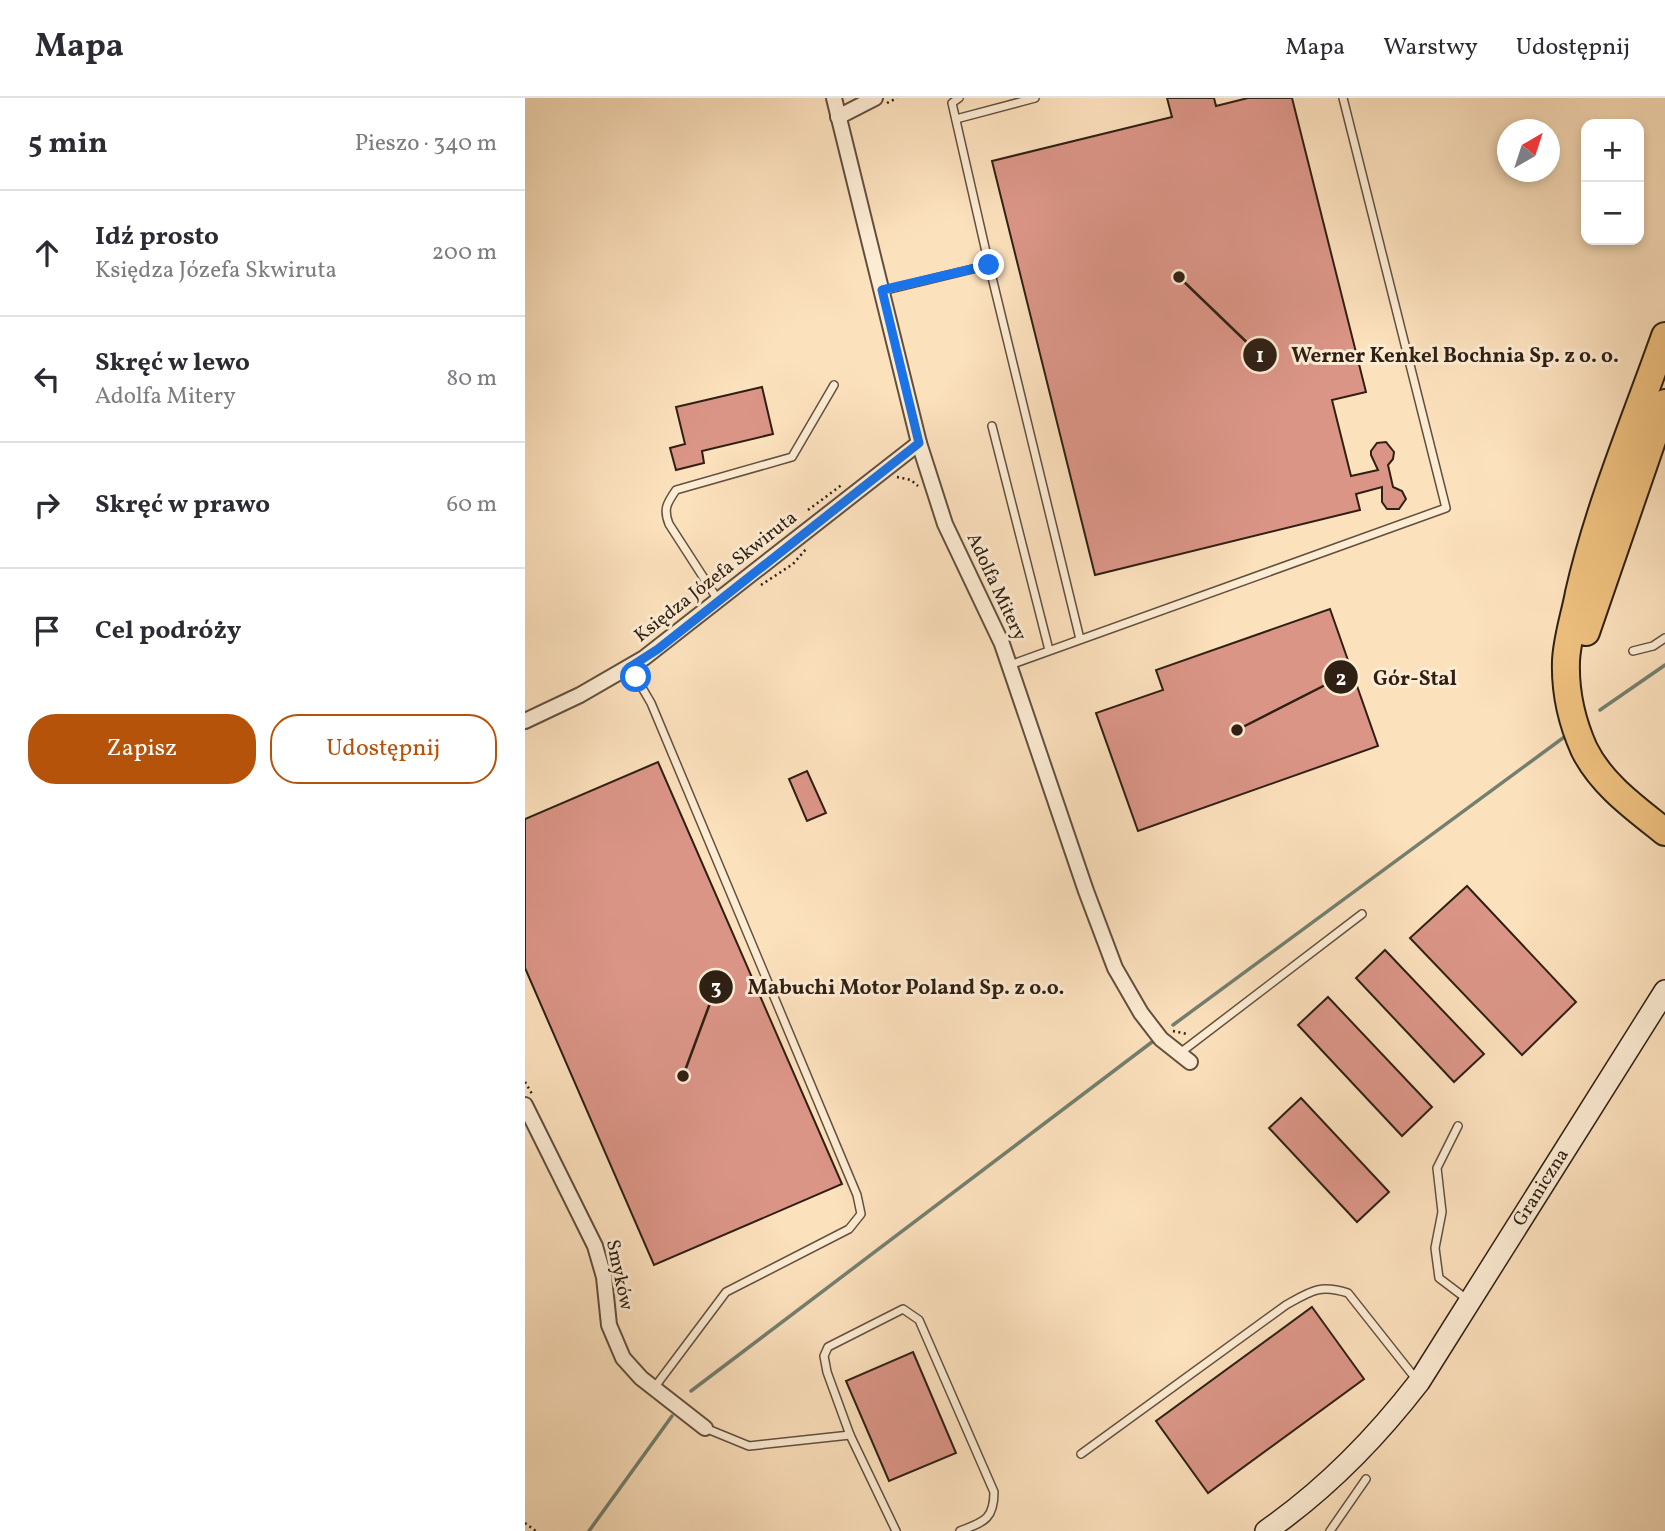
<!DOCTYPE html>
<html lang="pl">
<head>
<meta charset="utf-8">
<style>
	:root { --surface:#fff; --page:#f2f2f3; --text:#2b2b33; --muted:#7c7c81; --line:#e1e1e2; --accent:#b45309 }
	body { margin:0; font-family:Vollkorn,serif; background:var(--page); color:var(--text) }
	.controls { position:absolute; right:21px; top:21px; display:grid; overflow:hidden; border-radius:14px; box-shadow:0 4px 10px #0003 }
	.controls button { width:63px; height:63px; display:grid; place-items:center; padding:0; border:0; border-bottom:2px solid var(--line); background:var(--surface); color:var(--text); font:35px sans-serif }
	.compass { position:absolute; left:972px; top:21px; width:63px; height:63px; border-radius:50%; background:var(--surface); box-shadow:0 4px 10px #0003; rotate:39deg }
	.stop { position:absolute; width:21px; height:21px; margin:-16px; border:5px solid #1a73e8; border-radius:50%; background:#fff }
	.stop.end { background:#1a73e8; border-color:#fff; box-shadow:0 2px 7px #0008 }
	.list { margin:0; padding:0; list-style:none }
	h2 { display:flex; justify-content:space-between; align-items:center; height:91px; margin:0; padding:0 28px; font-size:30px }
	h2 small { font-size:23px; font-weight:400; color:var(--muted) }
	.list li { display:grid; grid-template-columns:46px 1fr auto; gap:21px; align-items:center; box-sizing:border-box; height:126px; padding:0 28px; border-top:2px solid var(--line) }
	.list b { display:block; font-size:26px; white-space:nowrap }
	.list p { margin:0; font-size:23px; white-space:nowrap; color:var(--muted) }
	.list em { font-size:23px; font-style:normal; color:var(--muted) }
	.actions { display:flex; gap:14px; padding:21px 28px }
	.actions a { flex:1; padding:16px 0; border:2px solid var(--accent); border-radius:28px; text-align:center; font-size:24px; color:var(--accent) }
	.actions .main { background:var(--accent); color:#fff }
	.icon { flex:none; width:38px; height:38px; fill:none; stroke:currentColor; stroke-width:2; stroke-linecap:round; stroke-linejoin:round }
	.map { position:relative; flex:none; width:1140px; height:1433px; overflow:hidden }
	header { display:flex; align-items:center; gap:42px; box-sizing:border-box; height:98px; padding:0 35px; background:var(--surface); border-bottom:2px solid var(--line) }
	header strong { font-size:33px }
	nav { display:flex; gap:38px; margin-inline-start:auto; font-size:24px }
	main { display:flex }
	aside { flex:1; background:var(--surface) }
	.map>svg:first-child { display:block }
</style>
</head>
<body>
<header>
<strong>Mapa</strong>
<nav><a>Mapa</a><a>Warstwy</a><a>Udostępnij</a></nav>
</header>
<main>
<aside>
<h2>5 min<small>Pieszo · 340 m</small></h2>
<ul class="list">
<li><svg class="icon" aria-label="ahead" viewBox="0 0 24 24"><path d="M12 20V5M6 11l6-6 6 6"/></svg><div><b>Idź prosto</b><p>Księdza Józefa Skwiruta</p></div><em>200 m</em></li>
<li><svg class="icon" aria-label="left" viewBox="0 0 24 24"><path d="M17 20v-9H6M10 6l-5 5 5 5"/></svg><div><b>Skręć w lewo</b><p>Adolfa Mitery</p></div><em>80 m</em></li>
<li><svg class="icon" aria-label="right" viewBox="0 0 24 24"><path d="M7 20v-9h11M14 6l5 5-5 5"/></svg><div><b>Skręć w prawo</b></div><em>60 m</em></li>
<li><svg class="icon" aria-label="arrive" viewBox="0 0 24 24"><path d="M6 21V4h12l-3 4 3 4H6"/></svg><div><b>Cel podróży</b></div></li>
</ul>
<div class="actions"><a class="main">Zapisz</a><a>Udostępnij</a></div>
</aside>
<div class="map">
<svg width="1140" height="1433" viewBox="0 0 1140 1433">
	<rect width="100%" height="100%" fill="#fce1bd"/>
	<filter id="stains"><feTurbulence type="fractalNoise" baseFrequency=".00286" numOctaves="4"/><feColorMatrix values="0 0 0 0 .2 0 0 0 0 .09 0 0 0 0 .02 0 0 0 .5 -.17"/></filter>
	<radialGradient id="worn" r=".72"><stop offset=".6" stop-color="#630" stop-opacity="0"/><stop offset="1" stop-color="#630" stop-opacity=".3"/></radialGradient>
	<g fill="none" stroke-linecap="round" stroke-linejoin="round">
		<g stroke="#737f70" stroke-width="3.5">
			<polyline points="1075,612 1140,567"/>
			<polyline points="648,927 1042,637"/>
			<polyline points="166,1293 627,944"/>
			<polyline points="64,1433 147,1318"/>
		</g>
	</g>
	<g fill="#db9587" stroke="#2f2014" stroke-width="2">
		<polygon points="642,0 689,0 691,8 723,0 767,0 841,294 807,302 826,378 853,372 846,357 846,353 852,345 861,344 869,354 868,361 863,367 868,389 877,393 881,401 874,411 862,411 857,404 857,389 831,396 835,412 570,477 467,63 647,19"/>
		<polygon points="237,289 248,336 177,353 179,365 151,372 145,350 160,346 151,309"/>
		<polygon points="805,511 853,648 613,733 571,615 638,592 631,572"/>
		<polygon points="133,664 317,1086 129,1167 0,870 0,721"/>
		<polygon points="282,673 301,715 282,723 264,681"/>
		<polygon points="942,788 1051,904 997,957 885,840"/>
		<polygon points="860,852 959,956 929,984 831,880"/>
		<polygon points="803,899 907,1009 877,1038 773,927"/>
		<polygon points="776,1000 864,1094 832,1124 744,1030"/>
		<polygon points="787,1209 839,1281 683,1395 631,1323"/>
		<polygon points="388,1254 431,1355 364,1383 321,1283"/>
	</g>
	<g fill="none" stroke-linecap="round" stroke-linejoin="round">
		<defs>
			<g id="service">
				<polyline points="431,21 510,0"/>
				<polyline points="464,167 555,541"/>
				<polyline points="357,193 464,167 427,5 434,0"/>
				<polyline points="467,328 524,552"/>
				<path d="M193 502 144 426C138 411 142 405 151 392L267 359 309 287"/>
				<polyline points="1108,553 1128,548 1140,540"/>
				<polyline points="485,567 921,410 818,0"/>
				<polyline points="105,569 126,605 332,1097 336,1116 324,1131 201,1194 129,1290"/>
				<polyline points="655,955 837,816"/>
				<polyline points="933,1028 912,1070 917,1114 910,1150 914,1180 943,1202"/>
				<polyline points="180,1330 224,1348 325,1337"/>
				<path d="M556 1356 761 1207C786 1193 794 1186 823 1195L891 1281"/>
				<path d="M371 1433 325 1337 302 1274 299 1258 303 1249 378 1211 394 1222 469 1394C469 1422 458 1424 435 1433"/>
				<polyline points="805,1433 841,1381"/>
			</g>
			<g id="minor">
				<polyline points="309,0 394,345 420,426 477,546 561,793 590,870 616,915 636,941 665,964"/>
				<polyline points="313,19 350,0"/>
				<polyline points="0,623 55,597 119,560 394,345"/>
				<polyline points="0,1007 70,1148 79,1179 84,1227 98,1260 116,1280 180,1330"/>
			</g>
			<g id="secondary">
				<path id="s1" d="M741 1433C800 1392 850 1341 894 1284L1140 893"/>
			</g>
			<g id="motorway">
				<path d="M1140 238C1110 323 1074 407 1054 495 1050 517 1042 540 1041 563 1040 592 1047 624 1059 651 1076 686 1110 710 1140 734"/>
				<polyline points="1061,534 1140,305"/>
			</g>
		</defs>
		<use href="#service" stroke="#62503e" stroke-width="10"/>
		<use href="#minor" stroke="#62503e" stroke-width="18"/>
		<use href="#secondary" stroke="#2f2014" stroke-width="24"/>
		<use href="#motorway" stroke="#2f2014" stroke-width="30"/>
		<g stroke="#2f2014" stroke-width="2.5" stroke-dasharray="2 3.5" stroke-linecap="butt">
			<polyline points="362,5 372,0"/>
			<polyline points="372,379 386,382 393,388"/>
			<polyline points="283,412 318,386"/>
			<polyline points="236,487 268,466 282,450"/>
			<polyline points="648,933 662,936"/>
			<polyline points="0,984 7,996"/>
			<polyline points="0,1425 11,1433"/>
		</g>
		<use href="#service" stroke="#fdecd4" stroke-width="7"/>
		<use href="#minor" stroke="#fdecd4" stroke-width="14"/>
		<use href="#secondary" stroke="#fdecd4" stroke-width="21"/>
		<use href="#motorway" stroke="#eec07e" stroke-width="26"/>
	</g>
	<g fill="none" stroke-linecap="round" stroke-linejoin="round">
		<polyline stroke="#1a73e8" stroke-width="9" points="111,579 105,569 133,551 394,345 357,192 464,167"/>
	</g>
	<g text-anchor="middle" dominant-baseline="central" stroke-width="6" stroke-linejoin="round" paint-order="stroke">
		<g font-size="19" fill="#2f2014" stroke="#fdecd4">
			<text transform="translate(191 479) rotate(-38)">Księdza Józefa Skwiruta</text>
			<text transform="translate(471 489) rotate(65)">Adolfa Mitery</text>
			<text stroke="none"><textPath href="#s1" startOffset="444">Graniczna</textPath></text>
			<text transform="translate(94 1177) rotate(78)">Smyków</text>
		</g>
	</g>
	<path fill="none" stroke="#2f2014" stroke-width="2.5" d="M654 179L735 257M712 632L816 579M158 978L191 889"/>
	<g fill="#2f2014" stroke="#fdecd4" stroke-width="2.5">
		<circle cx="654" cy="179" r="7"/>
		<circle cx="712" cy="632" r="7"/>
		<circle cx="158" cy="978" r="7"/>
		<circle cx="735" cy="257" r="18"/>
		<circle cx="816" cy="579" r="18"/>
		<circle cx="191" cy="889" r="18"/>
	</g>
	<g font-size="21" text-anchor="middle" font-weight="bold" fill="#fff">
		<text x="735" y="264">1</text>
		<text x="816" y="587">2</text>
		<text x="191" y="896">3</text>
	</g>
	<g font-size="21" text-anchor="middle" font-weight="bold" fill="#2f2014" stroke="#fdecd4" stroke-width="6" stroke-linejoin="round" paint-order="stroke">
		<text x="930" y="264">Werner Kenkel Bochnia Sp. z o. o.</text>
		<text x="890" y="587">Gór-Stal</text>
		<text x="381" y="896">Mabuchi Motor Poland Sp. z o.o.</text>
	</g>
	<rect width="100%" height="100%" filter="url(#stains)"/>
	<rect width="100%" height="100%" fill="url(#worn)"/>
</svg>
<div class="controls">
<button>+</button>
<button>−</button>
</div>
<svg class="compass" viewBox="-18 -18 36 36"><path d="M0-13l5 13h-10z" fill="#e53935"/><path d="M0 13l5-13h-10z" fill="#7c7c81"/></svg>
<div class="stop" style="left:111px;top:579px"></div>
<div class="stop end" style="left:464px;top:167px"></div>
</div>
</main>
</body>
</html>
